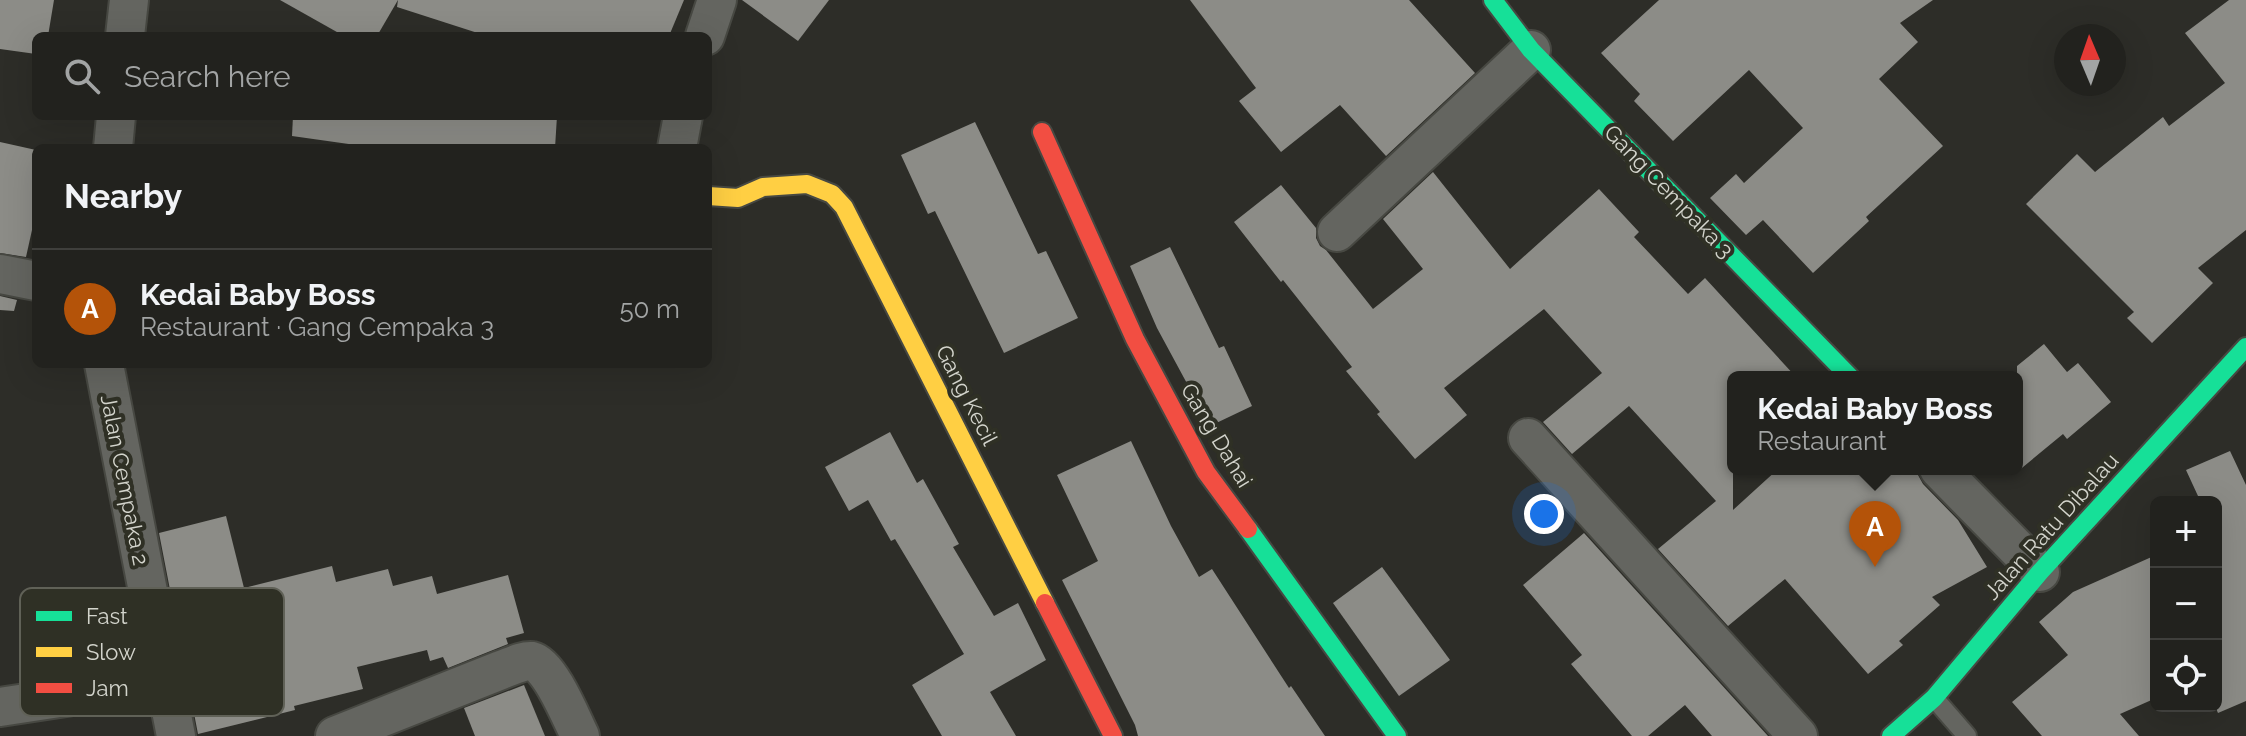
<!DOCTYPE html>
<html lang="en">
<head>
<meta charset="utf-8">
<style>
	:root { --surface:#22221e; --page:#2e2f2b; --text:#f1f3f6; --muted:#a2a4a4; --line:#3f3f3c; --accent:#b45309 }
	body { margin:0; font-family:Raleway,sans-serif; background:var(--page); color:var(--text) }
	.controls { position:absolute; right:24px; bottom:24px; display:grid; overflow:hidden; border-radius:12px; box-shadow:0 8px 32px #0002 }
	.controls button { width:72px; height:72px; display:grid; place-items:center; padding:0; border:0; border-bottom:2px solid var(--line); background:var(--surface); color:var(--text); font:40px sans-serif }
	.compass { position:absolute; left:2054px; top:24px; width:72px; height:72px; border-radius:50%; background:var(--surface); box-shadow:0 8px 32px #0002; rotate:358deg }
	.you { position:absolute; left:1544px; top:514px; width:28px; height:28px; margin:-20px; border:6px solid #fff; border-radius:50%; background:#1a73e8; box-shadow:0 0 0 12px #1a73e833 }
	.badge { display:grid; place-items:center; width:52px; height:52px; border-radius:50%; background:var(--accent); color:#fff; font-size:26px; font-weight:700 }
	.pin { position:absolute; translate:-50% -66px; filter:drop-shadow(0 2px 4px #0008) }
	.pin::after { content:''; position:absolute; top:42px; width:28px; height:24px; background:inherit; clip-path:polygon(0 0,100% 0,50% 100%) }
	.popup { position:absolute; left:1727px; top:371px; width:296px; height:104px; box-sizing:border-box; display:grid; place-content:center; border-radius:12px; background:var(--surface); filter:drop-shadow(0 2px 6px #0005); font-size:26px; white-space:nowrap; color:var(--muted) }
	.popup b { font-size:30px; color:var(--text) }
	.popup::after { content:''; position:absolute; left:50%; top:100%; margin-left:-16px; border:16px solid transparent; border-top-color:var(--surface) }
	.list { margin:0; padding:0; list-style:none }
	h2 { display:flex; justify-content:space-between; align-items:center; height:104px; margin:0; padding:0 32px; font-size:34px }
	h2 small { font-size:26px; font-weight:400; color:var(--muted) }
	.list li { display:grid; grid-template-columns:52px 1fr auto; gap:24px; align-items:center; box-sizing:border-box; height:120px; padding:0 32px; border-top:2px solid var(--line) }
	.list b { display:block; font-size:30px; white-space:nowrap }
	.list p { margin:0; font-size:26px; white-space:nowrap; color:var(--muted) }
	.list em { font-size:26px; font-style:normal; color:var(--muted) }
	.icon { flex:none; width:44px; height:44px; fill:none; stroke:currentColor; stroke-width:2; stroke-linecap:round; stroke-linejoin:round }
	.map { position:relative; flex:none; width:2246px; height:736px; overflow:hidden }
	.search { position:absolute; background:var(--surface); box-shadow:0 8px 32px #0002; left:32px; top:32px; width:680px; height:88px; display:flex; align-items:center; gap:20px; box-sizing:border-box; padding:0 28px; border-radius:12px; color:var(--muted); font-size:30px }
	.panel { position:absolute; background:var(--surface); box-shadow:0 8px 32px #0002; left:32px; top:144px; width:680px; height:224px; border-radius:12px }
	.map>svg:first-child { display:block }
</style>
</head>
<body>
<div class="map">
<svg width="2246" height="736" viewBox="0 0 2246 736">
	<rect width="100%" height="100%" fill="#2d2d28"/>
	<g fill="#8c8c87">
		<polygon points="0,0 54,0 48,36 36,36 36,54 0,49"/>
		<polygon points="280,0 398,0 377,36 344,36"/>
		<polygon points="398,0 684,0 669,36 487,36 397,7"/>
		<polygon points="742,0 829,0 798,41"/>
		<polygon points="1190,0 1409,0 1475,73 1386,156 1340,105 1281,152 1239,101 1256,88"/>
		<polygon points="1659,0 1933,0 1900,23 1918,42 1879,79 1943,146 1866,217 1869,221 1813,273 1763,220 1746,235 1710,198 1736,174 1744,183 1803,128 1749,70 1673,141 1634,101 1640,94 1601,53"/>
		<polygon points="2229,0 2246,0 2246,230 2198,268 2213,283 2152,343 2127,318 2134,312 2026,204 2077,154 2095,172 2163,117 2169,126 2225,83 2185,33"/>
		<polygon points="293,116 557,116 555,148 377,148 292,136"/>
		<polygon points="975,122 1038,254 1046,251 1078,318 1004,353 935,211 928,214 901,155"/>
		<polygon points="0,142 36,150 36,212 26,257 0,253"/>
		<polygon points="1433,172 1510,269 1599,189 1639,232 1634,237 1688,294 1705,278 1796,377 1733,377 1733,510 1778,469 1918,469 1918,475 1923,484 1958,520 1987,567 1932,597 1940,605 1899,641 1903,645 1868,674 1785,579 1728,626 1658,549 1716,501 1629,406 1572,454 1543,422 1602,373 1544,309 1444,388 1467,415 1415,459 1377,414 1380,412 1346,371 1352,367 1283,280 1281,282 1234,222 1281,185 1316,228 1316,238 1320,246 1326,250 1373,309 1423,269 1383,219"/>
		<polygon points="1170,247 1219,348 1224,346 1252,406 1210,426 1157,328 1130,266"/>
		<polygon points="0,296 17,300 14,311 0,310"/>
		<polygon points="2044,344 2067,372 2078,363 2111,402 2067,439 2063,434 2017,472 2017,366"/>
		<polygon points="890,432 917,483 923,479 959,544 953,547 994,616 1018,603 1046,660 990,692 1016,736 942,736 912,685 964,654 895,539 891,541 868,500 849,511 825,467"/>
		<polygon points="1131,441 1171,526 1199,577 1212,569 1289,688 1291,686 1325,736 1138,736 1135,725 1062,580 1098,561 1057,475"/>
		<polygon points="2230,451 2246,485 2246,701 2218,713 2215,706 2216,502 2185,502 2198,496 2186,470"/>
		<polygon points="226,516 244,588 332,566 336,582 388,569 393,586 432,576 437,594 508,575 524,633 506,638 508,644 448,668 443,657 430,661 427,650 357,667 363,689 294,706 295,710 198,734 159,533"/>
		<polygon points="1584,533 1768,736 1712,736 1685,705 1648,736 1632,736 1571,664 1582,655 1523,585"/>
		<polygon points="2156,555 2156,698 2120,714 2139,736 2042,736 2012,702 2068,655 2039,622 2073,592"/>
		<polygon points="1382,567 1450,660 1399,696 1333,603"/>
		<polygon points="524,685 545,736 475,736 464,708"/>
	</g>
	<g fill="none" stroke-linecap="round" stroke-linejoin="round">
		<defs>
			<polyline id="lane" points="1934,698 1967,736"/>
			<g id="street">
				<polyline points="125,36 129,0"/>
				<polyline points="705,36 717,0"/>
				<polyline points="113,148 116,116"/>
				<polyline points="677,148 683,116"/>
				<polyline points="1337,232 1531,50"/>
				<polyline points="0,274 36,281"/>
				<polyline points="104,364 176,736"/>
				<polyline points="1528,438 1798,736"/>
				<polyline points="1939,469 2040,572"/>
				<polyline points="0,707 164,682"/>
				<path d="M335 736 501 670C510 667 523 660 532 661 550 665 572 720 580 736"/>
			</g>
			<g id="fast">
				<polyline points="1493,0 1531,50 1850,377"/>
				<polyline points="1248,529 1397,736"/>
				<polyline points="1891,736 1934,698 2040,572 2246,347"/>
			</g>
			<polyline id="slow" points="708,196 738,198 763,187 807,184 832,194 844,207 1045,603"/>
			<g id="jam">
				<polyline points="1042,132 1135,339 1206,472 1248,529"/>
				<polyline points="1045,603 1113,736"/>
			</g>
		</defs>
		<use href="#lane" stroke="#474842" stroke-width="22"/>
		<use href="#street" stroke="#474842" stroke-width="42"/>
		<use href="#fast" stroke="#474842" stroke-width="22"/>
		<use href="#slow" stroke="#474842" stroke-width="22"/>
		<use href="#jam" stroke="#474842" stroke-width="22"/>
		<use href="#lane" stroke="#646560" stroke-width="18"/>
		<use href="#street" stroke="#646560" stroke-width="38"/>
		<use href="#fast" stroke="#16e098" stroke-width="18"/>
		<use href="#slow" stroke="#ffcf43" stroke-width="18"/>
		<use href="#jam" stroke="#f24e42" stroke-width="18"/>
	</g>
	<g text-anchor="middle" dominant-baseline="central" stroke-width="8" stroke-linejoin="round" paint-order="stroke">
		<g font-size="22" fill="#d3d4cc" stroke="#2f3025">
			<text transform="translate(1669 191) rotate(46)">Gang Cempaka 3</text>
			<text transform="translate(967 395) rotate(63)">Gang Kecil</text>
			<text transform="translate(1217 435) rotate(59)">Gang Dahai</text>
			<text transform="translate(125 480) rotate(79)">Jalan Cempaka 2</text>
			<text transform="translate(2051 526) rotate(-48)">Jalan Ratu Dibalau</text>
		</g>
	</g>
	<rect x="20" y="588" width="264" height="128" rx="12" fill="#2f3025" stroke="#606157" stroke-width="2"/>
	<rect x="36" y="611" width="36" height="10" fill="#16e098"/>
	<rect x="36" y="647" width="36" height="10" fill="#ffcf43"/>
	<rect x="36" y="683" width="36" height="10" fill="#f24e42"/>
	<g font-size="22" fill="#d3d4cc">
		<text x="86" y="624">Fast</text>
		<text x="86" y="660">Slow</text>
		<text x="86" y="696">Jam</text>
	</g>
</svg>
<div class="controls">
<button>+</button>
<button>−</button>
<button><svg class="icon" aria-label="locate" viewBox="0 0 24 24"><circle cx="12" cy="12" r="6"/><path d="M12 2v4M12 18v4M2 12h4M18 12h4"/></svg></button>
</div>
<svg class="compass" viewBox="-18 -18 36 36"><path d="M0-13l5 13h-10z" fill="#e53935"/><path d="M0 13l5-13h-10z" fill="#a2a4a4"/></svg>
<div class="you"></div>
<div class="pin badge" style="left:1875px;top:567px">A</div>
<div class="popup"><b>Kedai Baby Boss</b>Restaurant</div>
<div class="search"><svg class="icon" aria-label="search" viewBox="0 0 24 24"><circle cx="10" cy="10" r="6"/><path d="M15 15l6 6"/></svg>Search here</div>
<section class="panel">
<h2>Nearby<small></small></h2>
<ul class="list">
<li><span class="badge">A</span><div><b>Kedai Baby Boss</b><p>Restaurant · Gang Cempaka 3</p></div><em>50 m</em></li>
</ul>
</section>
</div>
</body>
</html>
